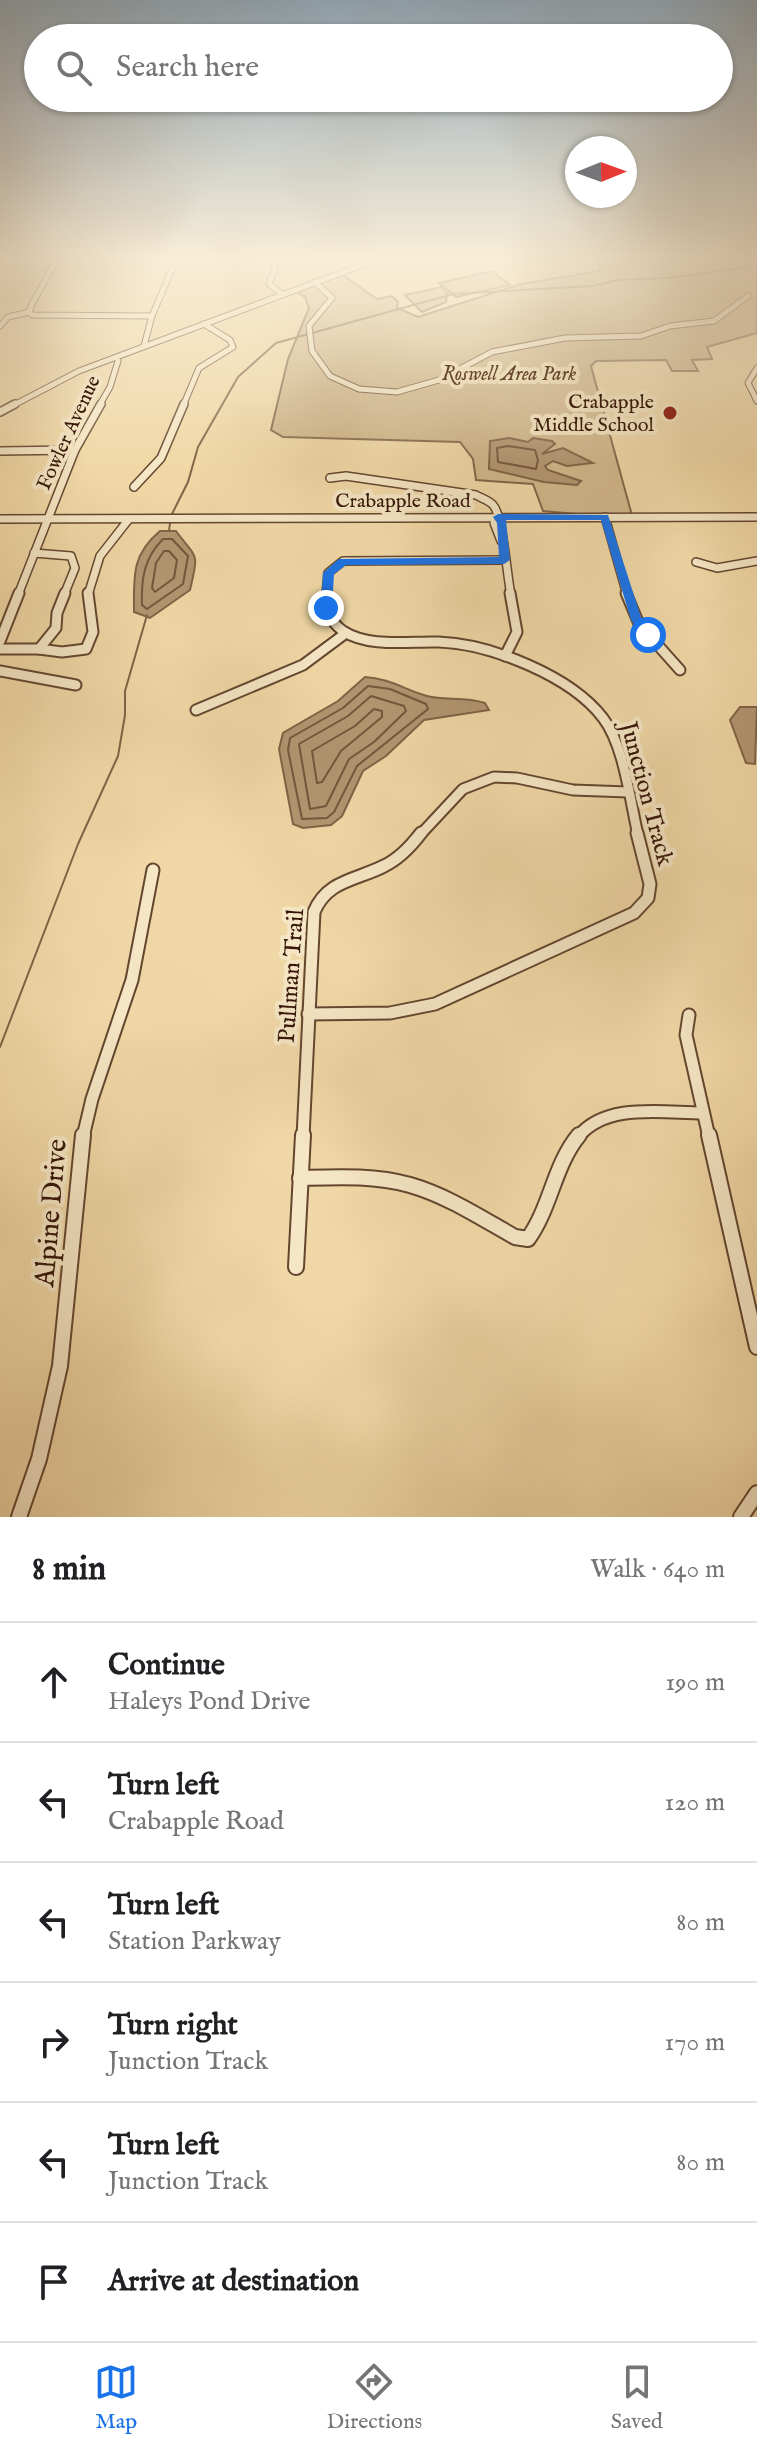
<!DOCTYPE html>
<html lang="en">
<head>
<meta charset="utf-8">
<style>
	:root { --surface:#fff; --page:#f2f2f2; --text:#202124; --muted:#757577; --line:#e0e0e0; --accent:#1a73e8 }
	body { margin:0; font-family:"IM FELL English",serif; background:var(--page); color:var(--text) }
	.compass { position:absolute; left:565px; top:136px; width:72px; height:72px; border-radius:50%; background:var(--surface); box-shadow:0 2px 6px #0004; rotate:89deg }
	.stop { position:absolute; width:24px; height:24px; margin:-18px; border:6px solid #1a73e8; border-radius:50%; background:#fff }
	.stop.end { background:#1a73e8; border-color:#fff; box-shadow:0 2px 8px #0008 }
	.list { margin:0; padding:0; list-style:none }
	h2 { display:flex; justify-content:space-between; align-items:center; height:104px; margin:0; padding:0 32px; font-size:34px }
	h2 small { font-size:26px; font-weight:400; color:var(--muted) }
	.list li { display:grid; grid-template-columns:52px 1fr auto; gap:24px; align-items:center; box-sizing:border-box; height:120px; padding:0 32px; border-top:2px solid var(--line) }
	.list b { display:block; font-size:30px; white-space:nowrap }
	.list p { margin:0; font-size:26px; white-space:nowrap; color:var(--muted) }
	.list em { font-size:26px; font-style:normal; color:var(--muted) }
	.icon { flex:none; width:44px; height:44px; fill:none; stroke:currentColor; stroke-width:2; stroke-linecap:round; stroke-linejoin:round }
	.map { position:relative; flex:none; width:757px; height:1517px; overflow:hidden }
	.search { position:absolute; background:var(--surface); box-shadow:0 2px 6px #0004; left:24px; right:24px; top:24px; height:88px; display:flex; align-items:center; gap:20px; box-sizing:border-box; padding:0 28px; border-radius:44px; color:var(--muted); font-size:30px }
	.sheet { height:824px; background:var(--surface) }
	nav { display:flex; justify-content:space-around; align-items:center; box-sizing:border-box; height:112px; border-top:2px solid var(--line); background:var(--surface); font-size:22px; color:var(--muted) }
	nav a { display:grid; justify-items:center; gap:4px }
	nav .on { color:var(--accent) }
	.map>svg:first-child { display:block }
</style>
</head>
<body>
<div class="map">
<svg width="757" height="1517" viewBox="0 0 757 1517">
	<rect width="100%" height="100%" fill="#f0d8a6"/>
	<filter id="stains"><feTurbulence type="fractalNoise" baseFrequency=".0025" numOctaves="4"/><feColorMatrix values="0 0 0 0 .2 0 0 0 0 .09 0 0 0 0 .02 0 0 0 .5 -.17"/></filter>
	<radialGradient id="worn" r=".72"><stop offset=".6" stop-color="#630" stop-opacity="0"/><stop offset="1" stop-color="#630" stop-opacity=".3"/></radialGradient>
	<g fill="#d0b78b" stroke="#83664a" stroke-width="2">
		<polygon points="594,255 757,255 757,333 707,347 712,359 692,360 698,371 672,371 666,360 596,361 591,366 633,519 543,511 533,484 476,480 473,459 460,442 283,437 271,430 288,359 309,308 305,297 296,292 341,274 377,299 392,296 398,302 397,308 418,317 521,284 600,271"/>
		<polygon points="492,271 510,285 456,297 439,283"/>
		<polygon points="442,287 447,293 446,302 422,312 405,295"/>
	</g>
	<g fill="#b19670" stroke="#806346" stroke-width="2">
		<polygon points="509,438 528,442 533,438 552,441 555,444 542,454 563,448 593,463 567,466 553,461 545,466 548,470 581,481 577,485 544,482 489,469 490,441"/>
		<path d="M160 531H176C198 561 199 551 190 590L150 618 134 612C134 577 131 555 160 531Z"/>
		<path d="M365 677C388 678 406 690 427 696 445 701 464 696 485 703L489 710 424 720 386 756 363 771 342 816 331 825 303 828 293 824 279 749 283 733 338 701Z"/>
		<polygon points="740,707 757,707 755,764 746,763 730,720"/>
	</g>
	<g fill="none" stroke-linecap="round" stroke-linejoin="round">
		<g stroke="#74563c" stroke-width="2">
			<polygon points="508,446 535,450 538,460 536,469 498,462 497,448"/>
			<path d="M163 539H172L188 556 183 584 147 609 142 605C141 579 144 558 163 539Z"/>
			<polygon points="164,551 169,551 177,560 174,578 155,592 152,588 156,563"/>
			<polygon points="368,686 390,689 426,704 428,709 357,766 334,812 327,818 302,819 288,750 290,738 343,708"/>
			<polygon points="371,696 404,706 406,711 374,742 349,759 326,806 310,809 299,744 348,716"/>
			<polygon points="374,709 382,711 382,717 341,751 322,782 317,783 312,751 355,726"/>
		</g>
		<g stroke="#806346" stroke-width="2">
			<polyline points="172,514 188,482 198,447 238,377 276,343 453,294 593,286 618,280 668,278 757,266"/>
			<polyline points="169,531 170,523"/>
			<polyline points="0,1047 78,844 118,756 125,715 125,691 147,615"/>
		</g>
		<defs>
			<g id="minor-far4">
				<polyline points="59,255 32,304 29,312 32,315 152,316"/>
				<polyline points="273,255 275,268 269,284 282,294"/>
				<polyline points="546,255 548,260"/>
				<polyline points="315,282 332,298 309,326 312,351 330,376 359,389 397,392 439,380 492,352 565,338 641,336 670,326 714,321 748,296"/>
				<polyline points="0,326 8,317 29,312"/>
				<polyline points="144,346 152,316 178,255"/>
				<polyline points="757,368 748,383 757,401"/>
				<polyline points="12,406 79,371 389,255"/>
				<polyline points="99,406 110,387 118,361"/>
				<polyline points="183,406 199,368 233,347 230,340 204,324"/>
			</g>
			<g id="minor-far3">
				<polyline points="0,412 15,404"/>
				<polyline points="0,451 75,450"/>
				<path d="M330 478 346 476 476 495C481 498 490 501 493 505 503 515 507 577 511 595"/>
				<polyline points="134,487 161,458 184,404"/>
				<polyline points="498,517 494,523 501,541"/>
				<polyline points="605,517 627,595"/>
				<polyline points="0,519 757,517"/>
				<polyline points="34,553 71,556 75,568 64,595"/>
				<polyline points="696,562 717,568 757,561"/>
				<polyline points="18,595 75,450 101,404"/>
				<polyline points="88,595 100,556 129,519"/>
				<polyline points="326,595 328,573 343,561 504,560"/>
			</g>
			<g id="minor-far2">
				<polyline points="65,593 57,613 56,628 39,649 62,652 86,649 93,632 88,593"/>
				<path d="M327 593C326 609 329 621 343 631 369 648 409 641 439 642 491 644 571 676 603 718 624 745 630 801 638 835"/>
				<polyline points="626,593 639,624 680,670"/>
				<polyline points="0,641 19,593"/>
				<polyline points="0,649 39,649"/>
				<polyline points="505,656 517,632 510,593"/>
				<polyline points="0,671 76,685"/>
				<polyline points="196,710 303,665 346,633"/>
				<polyline points="420,835 463,789 494,777 517,778 573,790 628,792"/>
			</g>
			<g id="minor-far1">
				<polyline points="308,1014 390,1013 435,1004 634,913 648,898 650,884 637,833"/>
				<polyline points="689,1015 686,1035 709,1137"/>
				<polyline points="83,1137 92,1099 132,980 153,870"/>
				<path d="M303 1137 314 912C327 880 357 880 384 866 399 859 411 846 421 833"/>
				<path d="M578 1137C606 1102 663 1113 703 1113"/>
			</g>
			<g id="minor">
				<polyline points="709,1135 757,1347"/>
				<path d="M300 1178C337 1177 374 1175 410 1185 448 1196 481 1218 515 1237L528 1239C551 1207 554 1165 579 1135"/>
				<polyline points="296,1267 303,1135"/>
				<polyline points="19,1517 39,1459 60,1366 83,1135"/>
				<polyline points="741,1517 757,1493"/>
			</g>
		</defs>
		<use href="#minor-far4" stroke="#644630" stroke-width="7"/>
		<use href="#minor-far3" stroke="#644630" stroke-width="10"/>
		<use href="#minor-far2" stroke="#644630" stroke-width="13"/>
		<use href="#minor-far1" stroke="#644630" stroke-width="15"/>
		<use href="#minor" stroke="#644630" stroke-width="18"/>
		<use href="#minor-far4" stroke="#f5e6c5" stroke-width="5"/>
		<use href="#minor-far3" stroke="#f5e6c5" stroke-width="7"/>
		<use href="#minor-far2" stroke="#f5e6c5" stroke-width="9"/>
		<use href="#minor-far1" stroke="#f5e6c5" stroke-width="11"/>
		<use href="#minor" stroke="#f5e6c5" stroke-width="14"/>
	</g>
	<linearGradient id="sky" x2="0" y2="1"><stop stop-color="#92a8b8"/><stop offset="0.55" stop-color="#f8edd7"/><stop offset="1" stop-color="#f8edd7" stop-opacity="0"/></linearGradient>
	<rect width="757" height="467" fill="url(#sky)"/>
	<polygon fill="#1a73e8" points="498,514 608,515 642,620 653,635 652,638 644,638 631,620 601,520 506,520 510,560 504,564 346,565 334,574 332,608 326,612 321,608 323,573 339,559 499,557 497,523 493,517"/>
	<circle fill="#8f2418" stroke="#f5e6c5" stroke-width="3" cx="670" cy="413" r="8"/>
	<g text-anchor="middle" dominant-baseline="central" stroke-width="8" stroke-linejoin="round" paint-order="stroke">
		<g font-size="20" font-style="italic" fill="#64462f" stroke="#f5e6c5">
			<text x="509" y="374">Roswell Area Park</text>
		</g>
		<g font-size="20" fill="#361608" stroke="#f5e6c5" text-anchor="end">
			<text x="654" y="402">Crabapple<tspan x="654" dy="23">Middle School</tspan></text>
		</g>
		<g font-size="20" fill="#361608" stroke="#f5e6c5">
			<text transform="translate(69 433) rotate(-65)">Fowler Avenue</text>
			<text x="403" y="501">Crabapple Road</text>
		</g>
		<g font-size="24" fill="#361608" stroke="#f5e6c5">
			<text transform="translate(646 794) rotate(75)">Junction Track</text>
			<text transform="translate(292 976) rotate(-86)">Pullman Trail</text>
		</g>
		<g font-size="28" fill="#361608" stroke="#f5e6c5">
			<text transform="translate(52 1213) rotate(-85)">Alpine Drive</text>
		</g>
	</g>
	<rect width="100%" height="100%" filter="url(#stains)"/>
	<rect width="100%" height="100%" fill="url(#worn)"/>
</svg>
<svg class="compass" viewBox="-18 -18 36 36"><path d="M0-13l5 13h-10z" fill="#e53935"/><path d="M0 13l5-13h-10z" fill="#757577"/></svg>
<div class="stop" style="left:648px;top:635px"></div>
<div class="stop end" style="left:326px;top:608px"></div>
<div class="search"><svg class="icon" aria-label="search" viewBox="0 0 24 24"><circle cx="10" cy="10" r="6"/><path d="M15 15l6 6"/></svg>Search here</div>
</div>
<section class="sheet">
<h2>8 min<small>Walk · 640 m</small></h2>
<ul class="list">
<li><svg class="icon" aria-label="ahead" viewBox="0 0 24 24"><path d="M12 20V5M6 11l6-6 6 6"/></svg><div><b>Continue</b><p>Haleys Pond Drive</p></div><em>190 m</em></li>
<li><svg class="icon" aria-label="left" viewBox="0 0 24 24"><path d="M17 20v-9H6M10 6l-5 5 5 5"/></svg><div><b>Turn left</b><p>Crabapple Road</p></div><em>120 m</em></li>
<li><svg class="icon" aria-label="left" viewBox="0 0 24 24"><path d="M17 20v-9H6M10 6l-5 5 5 5"/></svg><div><b>Turn left</b><p>Station Parkway</p></div><em>80 m</em></li>
<li><svg class="icon" aria-label="right" viewBox="0 0 24 24"><path d="M7 20v-9h11M14 6l5 5-5 5"/></svg><div><b>Turn right</b><p>Junction Track</p></div><em>170 m</em></li>
<li><svg class="icon" aria-label="left" viewBox="0 0 24 24"><path d="M17 20v-9H6M10 6l-5 5 5 5"/></svg><div><b>Turn left</b><p>Junction Track</p></div><em>80 m</em></li>
<li><svg class="icon" aria-label="arrive" viewBox="0 0 24 24"><path d="M6 21V4h12l-3 4 3 4H6"/></svg><div><b>Arrive at destination</b></div></li>
</ul>
</section>
<nav>
<a class="on"><svg class="icon" aria-label="map" viewBox="0 0 24 24"><path d="M3 6l6-2 6 2 6-2v14l-6 2-6-2-6 2zM9 4v14M15 6v14"/></svg>Map</a>
<a><svg class="icon" aria-label="directions" viewBox="0 0 24 24"><path d="M12 3l9 9-9 9-9-9zM9 14v-3h6M13 9l2 2-2 2"/></svg>Directions</a>
<a><svg class="icon" aria-label="saved" viewBox="0 0 24 24"><path d="M7 4h10v16l-5-4-5 4z"/></svg>Saved</a>
</nav>
</body>
</html>
